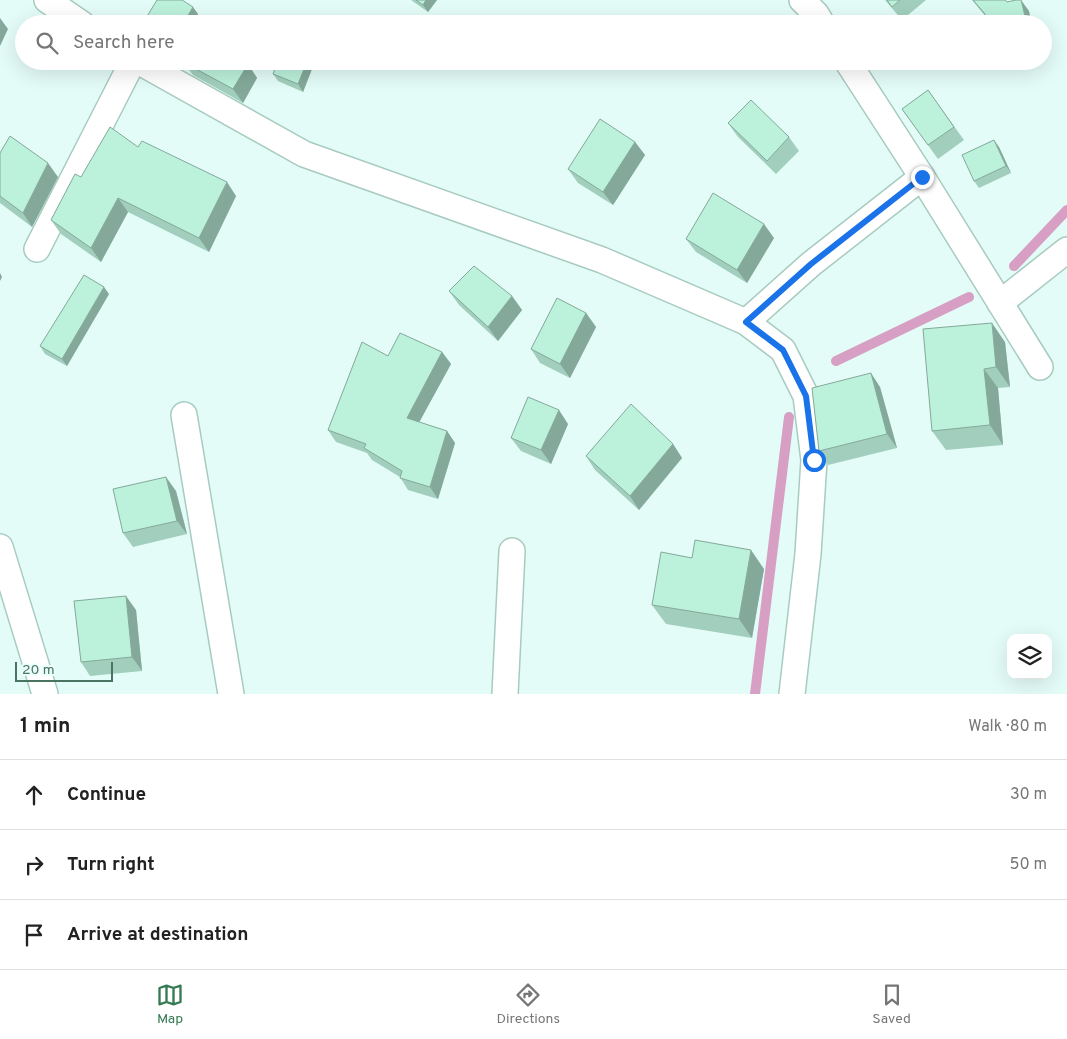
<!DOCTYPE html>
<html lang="en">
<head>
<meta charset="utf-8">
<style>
	:root { --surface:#fff; --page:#f2f2f2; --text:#222; --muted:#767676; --line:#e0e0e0; --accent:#347a52 }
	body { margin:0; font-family:Overpass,sans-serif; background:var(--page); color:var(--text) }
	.controls { position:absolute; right:15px; bottom:15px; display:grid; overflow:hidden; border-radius:10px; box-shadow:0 5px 20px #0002 }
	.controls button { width:45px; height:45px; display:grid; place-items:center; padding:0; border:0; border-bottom:1px solid var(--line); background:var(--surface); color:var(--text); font:25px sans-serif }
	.scale { position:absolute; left:15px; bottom:12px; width:98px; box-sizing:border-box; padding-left:5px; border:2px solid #4a7462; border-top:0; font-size:14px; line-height:18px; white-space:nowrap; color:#4a7462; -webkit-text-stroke:4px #eafffb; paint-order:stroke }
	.stop { position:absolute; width:15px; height:15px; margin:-11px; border:4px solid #1a73e8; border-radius:50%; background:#fff }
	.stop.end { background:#1a73e8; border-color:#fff; box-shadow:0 1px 5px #0008 }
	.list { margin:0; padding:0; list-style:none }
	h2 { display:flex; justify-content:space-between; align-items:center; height:65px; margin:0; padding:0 20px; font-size:21px }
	h2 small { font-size:16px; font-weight:400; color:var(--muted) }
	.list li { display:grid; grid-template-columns:32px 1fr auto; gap:15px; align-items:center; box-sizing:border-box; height:70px; padding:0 20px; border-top:1px solid var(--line) }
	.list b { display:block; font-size:19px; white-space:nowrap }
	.list em { font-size:16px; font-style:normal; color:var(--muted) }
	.icon { flex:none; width:28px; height:28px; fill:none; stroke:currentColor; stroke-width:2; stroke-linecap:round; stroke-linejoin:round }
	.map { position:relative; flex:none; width:1067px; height:694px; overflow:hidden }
	.search { position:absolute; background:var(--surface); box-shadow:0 5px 20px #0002; left:15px; right:15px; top:15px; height:55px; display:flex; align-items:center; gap:12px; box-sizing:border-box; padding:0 18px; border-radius:28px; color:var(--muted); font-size:19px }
	.sheet { height:275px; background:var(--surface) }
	nav { display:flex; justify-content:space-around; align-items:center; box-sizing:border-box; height:70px; border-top:1px solid var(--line); background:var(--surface); font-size:14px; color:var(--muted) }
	nav a { display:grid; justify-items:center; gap:2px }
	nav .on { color:var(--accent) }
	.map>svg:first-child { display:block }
</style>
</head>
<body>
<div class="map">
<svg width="1067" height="694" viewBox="0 0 1067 694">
	<rect width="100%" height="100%" fill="#e4fcf8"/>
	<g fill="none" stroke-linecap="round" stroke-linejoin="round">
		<g stroke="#d79fc3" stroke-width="10">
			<polyline points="1014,266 1067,210"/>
			<polyline points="836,361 969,297"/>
			<polyline points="755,694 789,417"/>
		</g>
		<defs>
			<g id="street">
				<polyline points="47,0 82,24"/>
				<polyline points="802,0 816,14 822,24"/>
				<polyline points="138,61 304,154 602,260 746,322 783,350 806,396 814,460 808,554 792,694"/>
				<polyline points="847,61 922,177 1040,367"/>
				<polyline points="37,249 133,61"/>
				<polyline points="1000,303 1067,250"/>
				<polyline points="746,322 811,264 922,177"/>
				<polyline points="184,415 231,694"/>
				<polyline points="0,547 45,694"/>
				<polyline points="505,694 512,551"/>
			</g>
		</defs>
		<use href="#street" stroke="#a8cbbf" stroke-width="28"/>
		<use href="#street" stroke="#fff" stroke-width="25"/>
	</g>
	<g fill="#a2cfbd">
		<polygon points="411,0 437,0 428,12"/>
		<polygon points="885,0 926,0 902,20"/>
		<polygon points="972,0 1005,0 1007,2 1029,11 986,17"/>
		<polygon points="198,14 192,24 150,24 146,18"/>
		<polygon points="183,62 248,64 257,78 243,103 193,75"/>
		<polygon points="307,62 312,69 303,92 278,81 273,74"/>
		<polygon points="928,90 964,140 938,159 902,109"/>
		<polygon points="728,123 789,137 799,151 776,174 738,137"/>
		<polygon points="635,142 645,155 613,205 578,183 568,169"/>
		<polygon points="138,147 236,196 209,252 128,212 101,262 61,234 51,220 81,177"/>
		<polygon points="999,147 1011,173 979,188 974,181"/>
		<polygon points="0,153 58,177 32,227 0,203"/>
		<polygon points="774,238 747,283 696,252 686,239"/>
		<polygon points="449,291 512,296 522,310 498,341 459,305"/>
		<polygon points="109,294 67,366 45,354 40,346"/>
		<polygon points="586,313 596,327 570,378 540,363 531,349"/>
		<polygon points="1005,342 1010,387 998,388 1003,445 946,450 932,431"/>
		<polygon points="442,352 451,364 419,422 447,431 455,443 438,499 408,490 400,477 372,460 367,453 336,442 328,430 388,356"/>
		<polygon points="880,387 897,448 828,465 819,451"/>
		<polygon points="568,424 551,464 521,451 511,438"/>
		<polygon points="673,444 682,458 639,510 595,470 586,456"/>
		<polygon points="176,491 187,534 133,547 123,533"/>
		<polygon points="692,558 764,569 752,638 666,624 652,605"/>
		<polygon points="136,610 142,671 90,676 81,662"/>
	</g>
	<g fill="#84a99a">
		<polygon points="426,0 437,0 428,12 423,5"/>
		<polygon points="1021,0 1029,11 1032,24 1027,24"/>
		<polygon points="193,7 198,14 192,24 183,24"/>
		<polygon points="0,18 8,29 0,46"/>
		<polygon points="307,62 312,69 303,92 298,84"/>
		<polygon points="248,64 257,78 243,103 233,89"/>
		<polygon points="994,140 999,147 1011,173 1006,166"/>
		<polygon points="635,142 645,155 613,205 603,192"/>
		<polygon points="48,163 58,177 32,227 23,213"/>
		<polygon points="227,182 236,196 209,252 199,238"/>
		<polygon points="118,198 128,212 101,262 91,248"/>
		<polygon points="764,224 774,238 747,283 737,270"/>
		<polygon points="0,273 2,277 0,281"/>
		<polygon points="104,287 109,294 67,366 62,359"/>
		<polygon points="512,296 522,310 498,341 488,327"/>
		<polygon points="586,313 596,327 570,378 560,364"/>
		<polygon points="992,323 1005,342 1010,387 996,367"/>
		<polygon points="442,352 451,364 415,430 407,418"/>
		<polygon points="984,369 998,388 1003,445 990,425"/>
		<polygon points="871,373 880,387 897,448 887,434"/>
		<polygon points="559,410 568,424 551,464 541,450"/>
		<polygon points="447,431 455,443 438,499 430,487"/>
		<polygon points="673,444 682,458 639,510 630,496"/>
		<polygon points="166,477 176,491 187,534 177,521"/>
		<polygon points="751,550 764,569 752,638 739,619"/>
		<polygon points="126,596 136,610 142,671 132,657"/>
	</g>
	<g fill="#bcf1dc" stroke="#84a99a">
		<polygon points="157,0 182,0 193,7 183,24 155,24 146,18"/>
		<polygon points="416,0 426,0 423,5"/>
		<polygon points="887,0 900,0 892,7"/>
		<polygon points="973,0 1005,0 1007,2 1016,0 1021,0 1027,24 987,24 985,14"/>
		<polygon points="243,61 248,64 233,89 183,62"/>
		<polygon points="278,61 307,62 298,84 273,74"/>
		<polygon points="928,90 954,127 928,145 902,109"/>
		<polygon points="751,100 789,137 767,161 728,123"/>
		<polygon points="600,119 635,142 603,192 568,169"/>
		<polygon points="110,127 138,147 142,141 227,182 199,238 118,198 91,248 51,220 75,174 81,177"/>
		<polygon points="10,136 48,163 23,213 0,196 0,153"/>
		<polygon points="994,140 1006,166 974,181 962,155"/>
		<polygon points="713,193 764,224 737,270 686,239"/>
		<polygon points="474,266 512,296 488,327 449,291"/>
		<polygon points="84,275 104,287 62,359 40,346"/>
		<polygon points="557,298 586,313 560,364 531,349"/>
		<polygon points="992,323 996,367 984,369 990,425 932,431 923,329"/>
		<polygon points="400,333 442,352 407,418 447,431 430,487 400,478 402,471 364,448 366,444 328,430 362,342 388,356"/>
		<polygon points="871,373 887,434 819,451 812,388"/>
		<polygon points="528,397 559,410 541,450 511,438"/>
		<polygon points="631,404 673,444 630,496 586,456"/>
		<polygon points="166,477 177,521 123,533 113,489"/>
		<polygon points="695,540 751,550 739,619 652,605 661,552 692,558"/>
		<polygon points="126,596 132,657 81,662 74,601"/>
	</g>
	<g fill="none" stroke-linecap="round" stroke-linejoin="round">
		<polyline stroke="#1a73e8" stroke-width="6" points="814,460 806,396 783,350 746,322 811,264 922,177"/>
	</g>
</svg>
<div class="controls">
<button><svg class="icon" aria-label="layers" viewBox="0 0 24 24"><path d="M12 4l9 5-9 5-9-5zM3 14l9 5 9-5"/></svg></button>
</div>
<div class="scale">20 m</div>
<div class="stop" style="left:814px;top:460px"></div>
<div class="stop end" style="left:922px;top:177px"></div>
<div class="search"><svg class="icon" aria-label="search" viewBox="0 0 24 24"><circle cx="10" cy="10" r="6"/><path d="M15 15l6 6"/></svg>Search here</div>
</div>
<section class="sheet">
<h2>1 min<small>Walk · 80 m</small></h2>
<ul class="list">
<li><svg class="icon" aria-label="ahead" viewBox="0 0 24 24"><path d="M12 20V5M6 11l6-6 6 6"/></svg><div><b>Continue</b></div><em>30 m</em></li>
<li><svg class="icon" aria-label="right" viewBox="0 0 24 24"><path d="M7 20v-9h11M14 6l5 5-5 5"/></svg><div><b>Turn right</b></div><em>50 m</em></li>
<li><svg class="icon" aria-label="arrive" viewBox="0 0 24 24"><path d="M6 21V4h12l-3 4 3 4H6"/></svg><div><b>Arrive at destination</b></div></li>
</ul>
</section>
<nav>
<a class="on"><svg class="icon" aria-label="map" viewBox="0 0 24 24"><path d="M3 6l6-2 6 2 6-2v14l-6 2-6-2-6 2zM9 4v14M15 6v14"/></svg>Map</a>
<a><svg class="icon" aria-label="directions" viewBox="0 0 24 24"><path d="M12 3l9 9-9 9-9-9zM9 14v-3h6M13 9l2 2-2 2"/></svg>Directions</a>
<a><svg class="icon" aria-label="saved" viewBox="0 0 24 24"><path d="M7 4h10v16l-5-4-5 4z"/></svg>Saved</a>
</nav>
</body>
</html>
